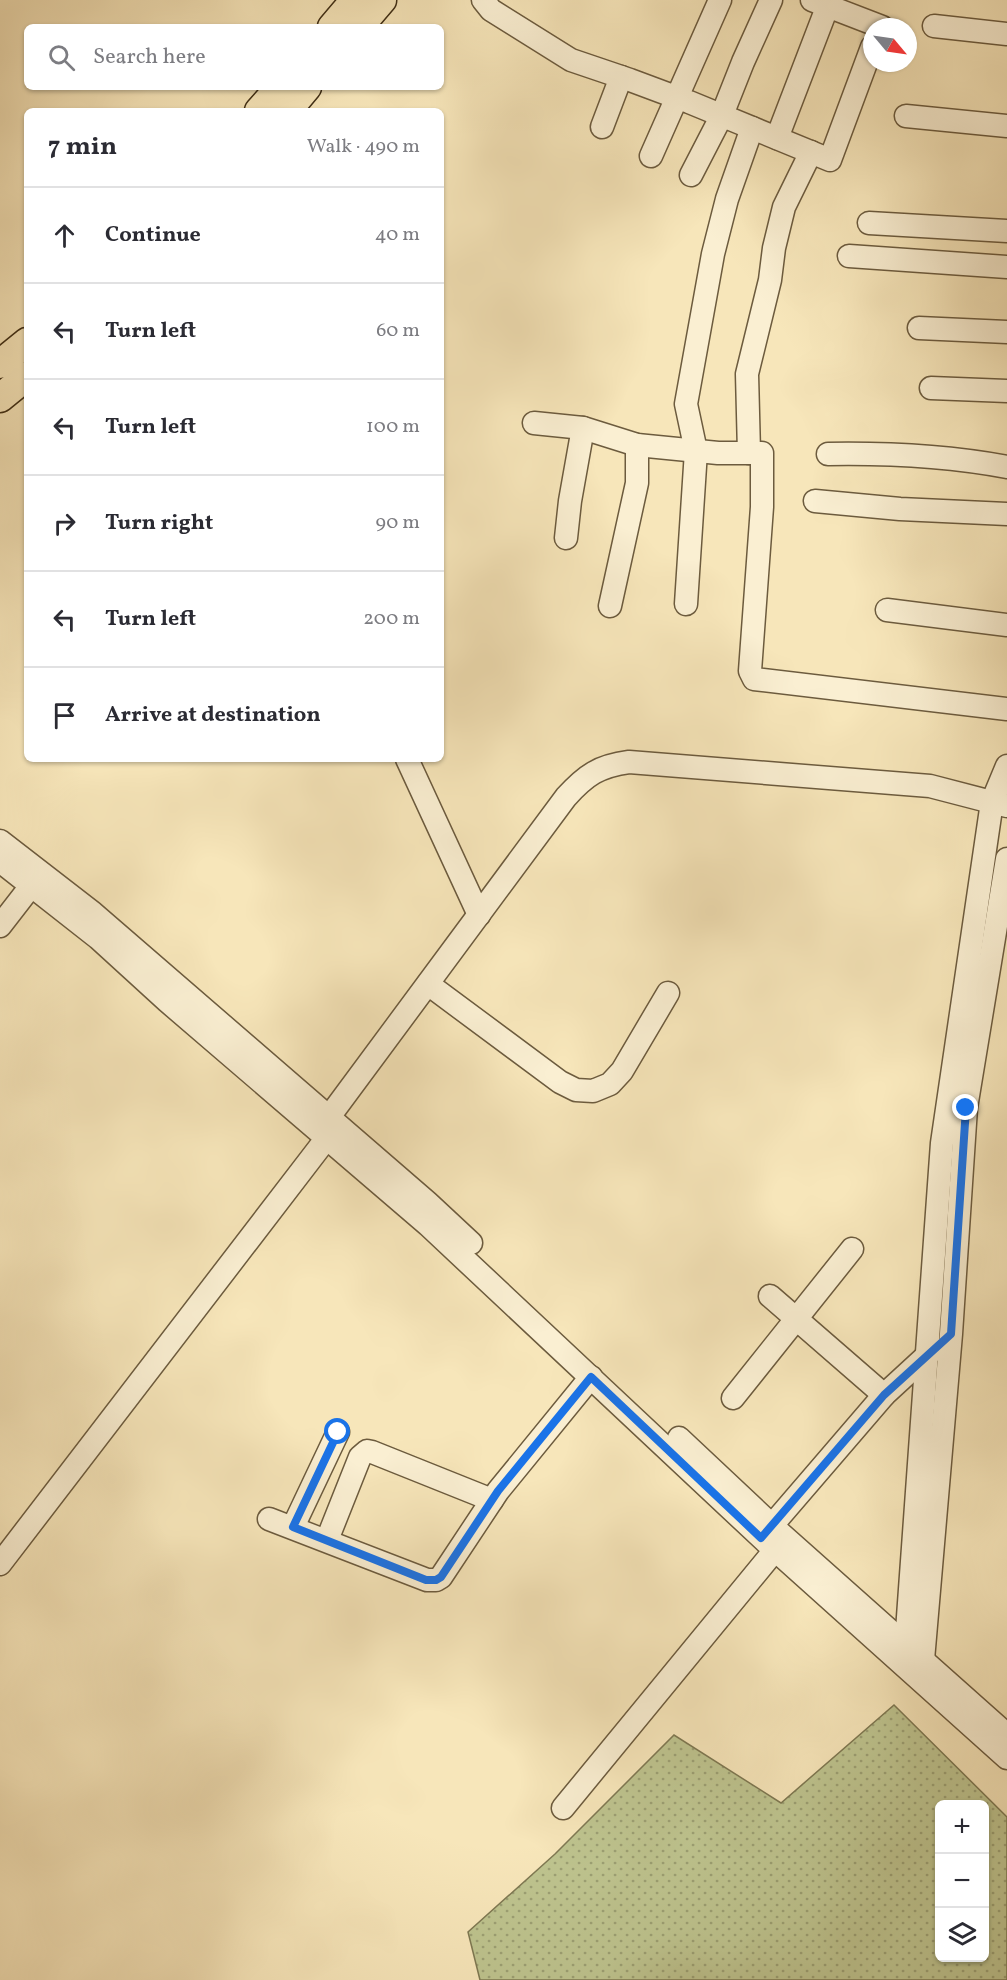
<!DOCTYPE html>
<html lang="en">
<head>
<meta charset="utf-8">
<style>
	:root { --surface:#fff; --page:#f7f7f7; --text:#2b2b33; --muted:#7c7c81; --line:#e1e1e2 }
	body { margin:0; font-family:Vollkorn,serif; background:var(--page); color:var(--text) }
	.controls { position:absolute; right:18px; bottom:18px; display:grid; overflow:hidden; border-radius:9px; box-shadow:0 2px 4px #0004 }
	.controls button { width:54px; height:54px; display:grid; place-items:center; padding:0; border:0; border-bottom:2px solid var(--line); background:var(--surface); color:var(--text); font:30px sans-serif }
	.compass { position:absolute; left:863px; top:18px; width:54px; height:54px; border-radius:50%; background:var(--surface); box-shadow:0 2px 4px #0004; rotate:119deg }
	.stop { position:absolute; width:18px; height:18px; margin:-14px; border:4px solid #1a73e8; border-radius:50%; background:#fff }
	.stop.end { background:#1a73e8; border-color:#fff; box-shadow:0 2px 6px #0008 }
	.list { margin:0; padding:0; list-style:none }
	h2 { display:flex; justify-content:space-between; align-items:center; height:78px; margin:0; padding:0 24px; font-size:26px }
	h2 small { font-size:20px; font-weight:400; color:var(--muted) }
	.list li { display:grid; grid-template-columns:39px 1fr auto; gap:18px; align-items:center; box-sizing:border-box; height:96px; padding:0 24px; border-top:2px solid var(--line) }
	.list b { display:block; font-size:22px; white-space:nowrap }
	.list em { font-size:20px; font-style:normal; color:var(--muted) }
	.icon { flex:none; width:33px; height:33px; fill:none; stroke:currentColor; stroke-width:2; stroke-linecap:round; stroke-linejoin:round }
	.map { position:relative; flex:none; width:1007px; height:1980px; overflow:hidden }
	.search { position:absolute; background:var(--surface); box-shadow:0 2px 4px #0004; left:24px; top:24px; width:420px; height:66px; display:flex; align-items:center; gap:15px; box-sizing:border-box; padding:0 21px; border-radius:9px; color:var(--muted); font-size:22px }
	.panel { position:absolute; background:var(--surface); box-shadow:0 2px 4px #0004; left:24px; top:108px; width:420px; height:654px; border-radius:9px }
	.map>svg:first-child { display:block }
</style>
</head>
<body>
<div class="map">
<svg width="1007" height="1980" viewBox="0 0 1007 1980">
	<defs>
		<pattern id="green-dots" width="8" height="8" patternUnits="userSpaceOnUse" patternTransform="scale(1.5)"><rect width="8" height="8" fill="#bec48f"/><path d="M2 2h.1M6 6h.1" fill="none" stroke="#9ca074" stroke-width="1.8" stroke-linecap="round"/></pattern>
	</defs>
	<rect width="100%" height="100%" fill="#f7e6ba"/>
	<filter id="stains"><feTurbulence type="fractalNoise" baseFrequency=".00333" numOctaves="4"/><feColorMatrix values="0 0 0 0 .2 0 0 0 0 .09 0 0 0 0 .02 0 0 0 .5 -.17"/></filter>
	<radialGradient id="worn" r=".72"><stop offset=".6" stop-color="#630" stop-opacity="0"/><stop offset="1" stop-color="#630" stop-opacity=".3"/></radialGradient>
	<path fill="url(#green-dots)" stroke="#7e7852" stroke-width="1.5" fill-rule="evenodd" d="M894 1705 1007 1817V1980H480L468 1932 555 1854 674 1735 781 1803ZM940 1804H984V1958H940Z"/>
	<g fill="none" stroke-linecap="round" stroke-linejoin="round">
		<defs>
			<g id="minor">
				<polyline points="483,0 491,10 571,60 630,80 689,102 830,160 872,47"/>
				<polyline points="812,0 882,27"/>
				<polyline points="934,26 1007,34"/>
				<polyline points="906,116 1007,126"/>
				<polyline points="602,127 621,77"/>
				<polyline points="777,138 828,5"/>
				<polyline points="651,156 720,0"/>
				<polyline points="691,175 722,115 743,62 771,0"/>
				<polyline points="869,223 1007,231"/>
				<polyline points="849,256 1007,267"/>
				<polyline points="919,328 1007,332"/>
				<polyline points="931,388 1007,391"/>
				<polyline points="534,423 583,428 637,445 718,453 762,453 762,507 750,671 754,679 1007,709"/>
				<polyline points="749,453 747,374 770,280 774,248 784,207 811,152"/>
				<path d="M828 454C888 453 948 456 1007 467"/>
				<polyline points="815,501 900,509 1007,514"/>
				<polyline points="566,538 570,501 583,428"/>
				<polyline points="686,604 696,451 686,404 713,254 727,199 752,128"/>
				<polyline points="610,606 637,483 637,445"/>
				<polyline points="887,610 1007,625"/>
				<polyline points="407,759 479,915"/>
				<polyline points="0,841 93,913 427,1202 471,1243"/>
				<polyline points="0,861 98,938 167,1001 428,1225 765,1541 1007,1758"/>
				<polyline points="0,926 31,886"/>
				<polyline points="428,984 560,1082 576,1090 593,1091 610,1084 622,1071 668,993"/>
				<path d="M329 1117 566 797C586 775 599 766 629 762L930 786 1007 806"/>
				<polyline points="770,1296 884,1395"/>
				<polyline points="733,1398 852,1249"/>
				<polyline points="679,1438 780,1533 1007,1735"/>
				<polyline points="269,1519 427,1580 436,1580 441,1577 498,1491 591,1377"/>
				<polyline points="293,1527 338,1432"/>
				<polyline points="762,1537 884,1395 934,1349"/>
				<polyline points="327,1540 360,1457 367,1451 372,1452 492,1500"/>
				<polyline points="0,1564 326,1139"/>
				<polyline points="906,1645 942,1143 992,802 1007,766"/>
				<polyline points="923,1660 951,1334 966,1108 1007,859"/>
				<polyline points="563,1808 775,1550"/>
			</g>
			<g id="major">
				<polyline points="332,27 355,0"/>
				<polyline points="359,27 382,0"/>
				<polyline points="259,111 280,87"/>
				<polyline points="287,111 307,87"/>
				<polyline points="0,364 27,342"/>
				<polyline points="0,398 27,376"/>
			</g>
		</defs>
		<use href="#minor" stroke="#6c5b3e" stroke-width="25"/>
		<use href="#major" stroke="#3e2d14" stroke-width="31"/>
		<use href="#minor" stroke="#faefd2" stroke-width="22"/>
		<use href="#major" stroke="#f7e6ba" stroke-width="28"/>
	</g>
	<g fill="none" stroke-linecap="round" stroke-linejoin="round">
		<polyline stroke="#1a73e8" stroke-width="8" points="338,1432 293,1527 426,1580 436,1580 441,1577 498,1491 591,1377 761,1538 884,1395 951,1334 966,1108"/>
	</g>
	<rect width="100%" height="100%" filter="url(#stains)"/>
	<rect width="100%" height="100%" fill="url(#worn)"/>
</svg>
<div class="controls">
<button>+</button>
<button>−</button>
<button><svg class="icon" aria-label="layers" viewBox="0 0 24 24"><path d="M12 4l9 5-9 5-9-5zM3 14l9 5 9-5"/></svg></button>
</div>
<svg class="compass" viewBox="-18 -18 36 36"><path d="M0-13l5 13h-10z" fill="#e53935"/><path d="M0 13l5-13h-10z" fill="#7c7c81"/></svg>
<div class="stop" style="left:338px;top:1432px"></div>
<div class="stop end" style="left:966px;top:1108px"></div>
<div class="search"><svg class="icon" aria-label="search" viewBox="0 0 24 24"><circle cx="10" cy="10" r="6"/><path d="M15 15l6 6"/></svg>Search here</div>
<section class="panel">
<h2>7 min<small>Walk · 490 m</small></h2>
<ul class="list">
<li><svg class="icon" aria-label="ahead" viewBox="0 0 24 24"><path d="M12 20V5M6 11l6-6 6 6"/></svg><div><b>Continue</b></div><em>40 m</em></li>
<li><svg class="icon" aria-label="left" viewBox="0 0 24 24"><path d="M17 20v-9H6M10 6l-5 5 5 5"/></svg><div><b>Turn left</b></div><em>60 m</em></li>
<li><svg class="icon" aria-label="left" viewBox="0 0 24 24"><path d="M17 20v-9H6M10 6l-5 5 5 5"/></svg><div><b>Turn left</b></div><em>100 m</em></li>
<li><svg class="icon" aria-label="right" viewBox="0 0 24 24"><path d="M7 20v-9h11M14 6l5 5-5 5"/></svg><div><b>Turn right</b></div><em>90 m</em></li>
<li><svg class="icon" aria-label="left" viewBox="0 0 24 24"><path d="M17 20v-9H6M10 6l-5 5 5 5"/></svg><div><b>Turn left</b></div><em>200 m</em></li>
<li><svg class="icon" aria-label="arrive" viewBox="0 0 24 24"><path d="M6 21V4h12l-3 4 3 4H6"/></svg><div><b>Arrive at destination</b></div></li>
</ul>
</section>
</div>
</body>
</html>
